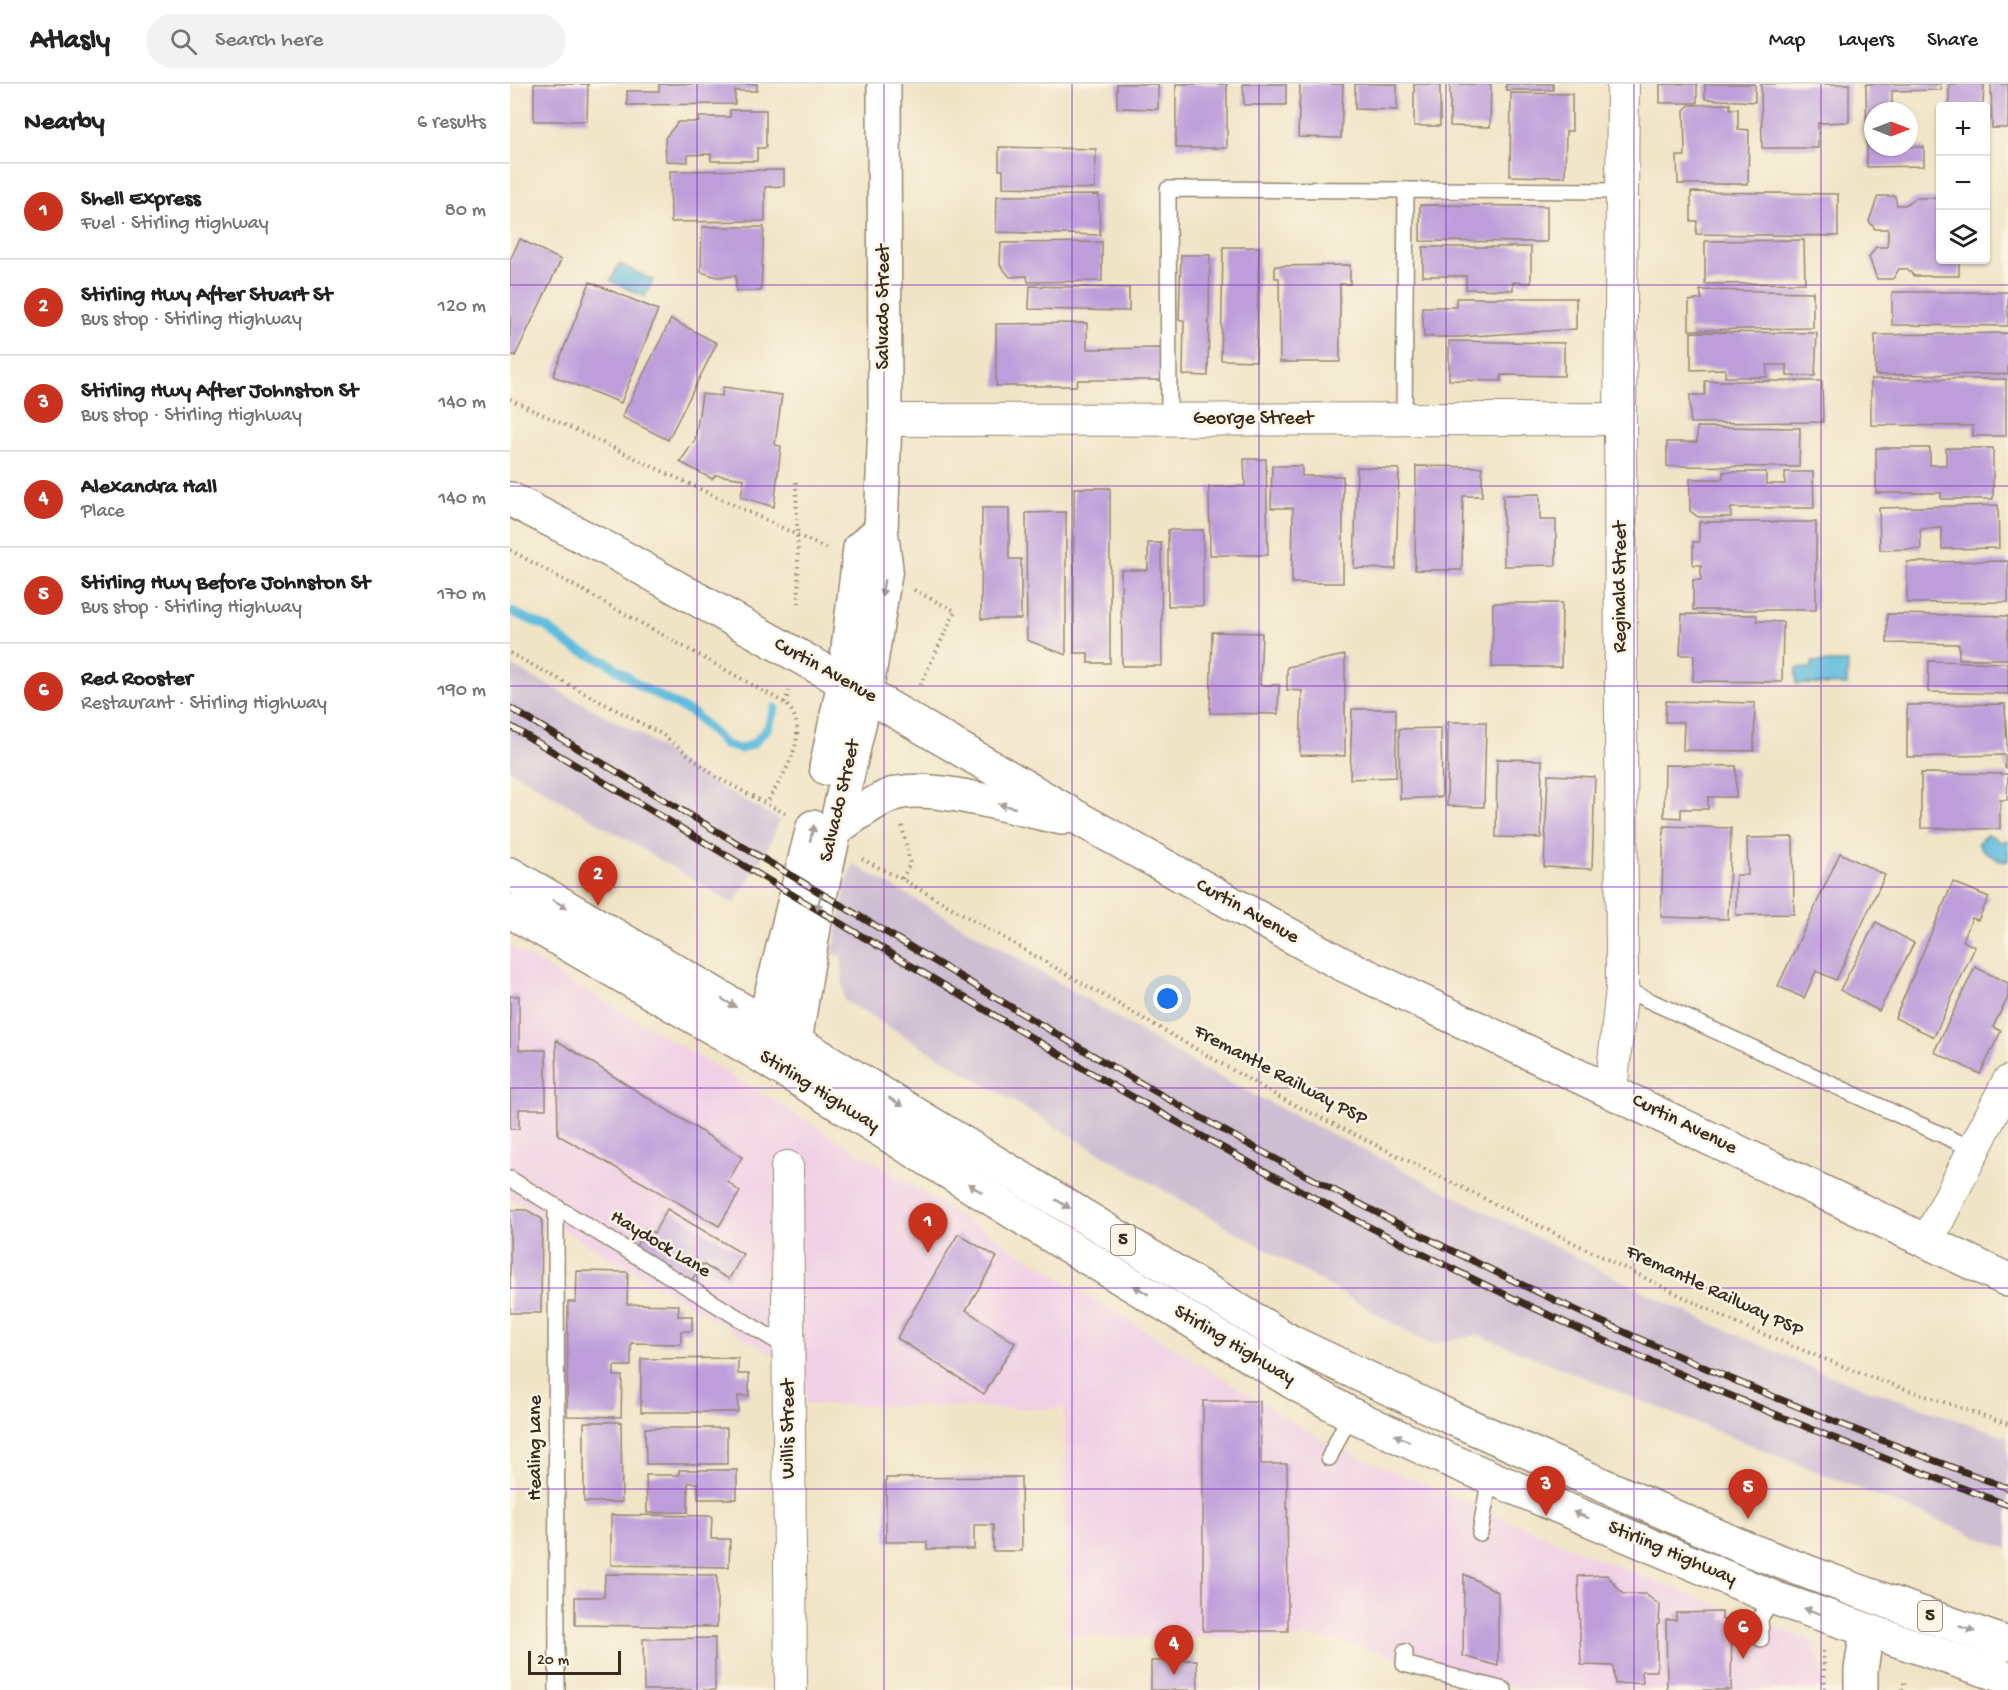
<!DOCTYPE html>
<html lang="en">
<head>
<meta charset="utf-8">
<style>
	:root { --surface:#fff; --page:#f2f2f2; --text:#222; --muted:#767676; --line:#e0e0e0; --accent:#c8321e }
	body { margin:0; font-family:"Gochi Hand",sans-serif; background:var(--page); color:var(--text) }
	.controls { position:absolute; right:18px; top:18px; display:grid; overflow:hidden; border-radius:6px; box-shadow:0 2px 4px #0004 }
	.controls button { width:54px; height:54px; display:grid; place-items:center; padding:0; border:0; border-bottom:2px solid var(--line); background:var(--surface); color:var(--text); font:30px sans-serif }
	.compass { position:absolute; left:1354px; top:18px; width:54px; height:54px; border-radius:50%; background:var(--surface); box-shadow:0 2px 4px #0004; rotate:90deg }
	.scale { position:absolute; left:18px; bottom:15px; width:93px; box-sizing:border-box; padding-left:6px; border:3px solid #3b2a1e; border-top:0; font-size:16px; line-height:21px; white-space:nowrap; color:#3b2a1e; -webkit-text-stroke:4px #fcf5e5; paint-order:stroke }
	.you { position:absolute; left:658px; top:915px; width:21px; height:21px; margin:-15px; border:4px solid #fff; border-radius:50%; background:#1a73e8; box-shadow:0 0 0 9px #1a73e833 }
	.badge { display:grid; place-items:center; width:39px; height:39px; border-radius:50%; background:var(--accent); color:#fff; font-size:20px; font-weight:700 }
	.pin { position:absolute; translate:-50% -50px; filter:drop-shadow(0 2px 3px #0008) }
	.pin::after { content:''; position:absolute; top:32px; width:21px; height:18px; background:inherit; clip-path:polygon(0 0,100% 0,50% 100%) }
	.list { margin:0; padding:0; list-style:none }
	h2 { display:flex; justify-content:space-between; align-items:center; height:78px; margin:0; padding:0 24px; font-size:26px }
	h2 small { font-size:20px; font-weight:400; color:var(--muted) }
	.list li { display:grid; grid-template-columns:39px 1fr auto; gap:18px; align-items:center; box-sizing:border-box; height:96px; padding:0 24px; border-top:2px solid var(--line) }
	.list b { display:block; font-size:22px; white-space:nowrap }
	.list p { margin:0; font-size:20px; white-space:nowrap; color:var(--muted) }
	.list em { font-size:20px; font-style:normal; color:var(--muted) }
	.icon { flex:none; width:33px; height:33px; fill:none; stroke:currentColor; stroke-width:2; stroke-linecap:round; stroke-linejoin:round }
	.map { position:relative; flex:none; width:1498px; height:1606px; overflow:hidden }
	header { display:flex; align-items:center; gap:36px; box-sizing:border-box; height:84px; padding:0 30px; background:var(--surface); border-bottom:2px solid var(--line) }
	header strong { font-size:28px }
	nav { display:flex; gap:33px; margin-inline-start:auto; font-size:21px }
	.search { width:420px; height:54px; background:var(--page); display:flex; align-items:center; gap:15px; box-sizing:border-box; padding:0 21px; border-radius:33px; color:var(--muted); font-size:22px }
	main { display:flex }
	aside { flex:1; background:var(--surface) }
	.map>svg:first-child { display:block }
</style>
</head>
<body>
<header>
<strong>Atlasly</strong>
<div class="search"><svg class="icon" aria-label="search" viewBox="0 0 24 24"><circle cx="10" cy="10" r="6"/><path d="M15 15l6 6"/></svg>Search here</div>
<nav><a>Map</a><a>Layers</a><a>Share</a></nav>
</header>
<main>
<aside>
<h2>Nearby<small>6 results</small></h2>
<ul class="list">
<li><span class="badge">1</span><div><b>Shell Express</b><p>Fuel · Stirling Highway</p></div><em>80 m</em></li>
<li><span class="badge">2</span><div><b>Stirling Hwy After Stuart St</b><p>Bus stop · Stirling Highway</p></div><em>120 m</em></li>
<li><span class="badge">3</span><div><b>Stirling Hwy After Johnston St</b><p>Bus stop · Stirling Highway</p></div><em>140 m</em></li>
<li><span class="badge">4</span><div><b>Alexandra Hall</b><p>Place</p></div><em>140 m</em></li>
<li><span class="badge">5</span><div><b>Stirling Hwy Before Johnston St</b><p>Bus stop · Stirling Highway</p></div><em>170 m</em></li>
<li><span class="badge">6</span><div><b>Red Rooster</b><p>Restaurant · Stirling Highway</p></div><em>190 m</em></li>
</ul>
</aside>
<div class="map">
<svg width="1498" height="1606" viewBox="0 0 1498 1606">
	<rect width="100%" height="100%" fill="#fcf5e5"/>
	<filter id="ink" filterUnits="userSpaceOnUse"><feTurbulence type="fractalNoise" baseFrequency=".0167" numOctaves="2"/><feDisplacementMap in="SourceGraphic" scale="12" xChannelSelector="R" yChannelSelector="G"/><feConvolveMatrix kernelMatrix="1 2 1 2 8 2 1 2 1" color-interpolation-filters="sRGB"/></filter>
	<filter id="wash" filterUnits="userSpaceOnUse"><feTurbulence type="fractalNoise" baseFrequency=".008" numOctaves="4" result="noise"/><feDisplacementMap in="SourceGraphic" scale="24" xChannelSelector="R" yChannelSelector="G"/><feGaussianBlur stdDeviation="1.35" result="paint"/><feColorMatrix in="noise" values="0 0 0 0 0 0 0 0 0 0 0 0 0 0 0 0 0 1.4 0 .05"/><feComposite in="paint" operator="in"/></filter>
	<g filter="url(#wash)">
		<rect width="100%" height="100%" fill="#f0e4c6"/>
		<polygon fill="#f0d0e5" points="0,862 278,1025 814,1357 1093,1477 1304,1558 1316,1606 1016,1606 814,1554 556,1552 554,1325 297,1320 294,1289 0,1114"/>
		<g fill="#cebed2">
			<polygon points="0,581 133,652 187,690 269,736 260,760 224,820 0,686"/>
			<polygon points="343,780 482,859 693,985 1164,1223 1325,1294 1498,1353 1498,1465 969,1251 919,1260 585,1066 334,916 331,872 323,870 336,802"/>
		</g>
		<g fill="#5fbcdd" stroke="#4d737e" stroke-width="1.5">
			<polygon points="109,180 143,196 135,213 101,197"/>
			<polygon points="1302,578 1338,578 1337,601 1286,600 1286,584 1302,584"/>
			<path d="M1476 751 1482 752 1490 758 1498 756V777C1485 776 1475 770 1468 759Z"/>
		</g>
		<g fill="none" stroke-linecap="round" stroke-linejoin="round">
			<polyline stroke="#5fbcdd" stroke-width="9" points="0,527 36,543 62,563 97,578 130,602 184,630 214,660 230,665 243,660 257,645 265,624"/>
		</g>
		<g id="blocks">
			<g fill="#be9eda">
				<polygon points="24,0 78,0 77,37 24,37"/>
				<polygon points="149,0 247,0 247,7 225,7 225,20 117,21 117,7 149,7"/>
				<polygon points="607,0 648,0 648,25 607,24"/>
				<rect x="666" y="0" width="51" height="64"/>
				<polygon points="733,0 776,0 776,21 734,21"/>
				<polygon points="790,0 833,0 831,54 788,53"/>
				<polygon points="845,0 887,0 887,26 845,25"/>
				<rect x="904" y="0" width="26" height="42"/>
				<polygon points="940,0 981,0 980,43 940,42"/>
				<rect x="996" y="0" width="47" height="6"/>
				<rect x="1150" y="0" width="37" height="19"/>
				<polygon points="1195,0 1245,0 1245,18 1195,15"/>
				<polygon points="1251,0 1339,0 1339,38 1308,39 1308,64 1252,64"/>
				<polygon points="1356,0 1431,0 1431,6 1382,7 1382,27 1363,27 1363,63 1414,63 1414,82 1357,83"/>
				<polygon points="1439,0 1474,0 1473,22 1439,22"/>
				<polygon points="1481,0 1498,0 1498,44 1482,44"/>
				<polygon points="1001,9 1062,10 1062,47 1056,47 1055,93 1000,92"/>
				<polygon points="1220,20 1220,25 1228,25 1228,45 1239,46 1238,100 1168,100 1167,72 1175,72 1174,26 1179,21"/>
				<polygon points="220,26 256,26 256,64 247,64 247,77 201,77 201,70 178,71 178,78 156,77 155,54 168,38 189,38 189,33 220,33"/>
				<polygon points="489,63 586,65 585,105 493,103 493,86 489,86"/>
				<polygon points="274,86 274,102 255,103 255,137 161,138 160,87"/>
				<polygon points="1181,108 1328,110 1328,152 1186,150 1187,137 1181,137"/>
				<polygon points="589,111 590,151 486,148 487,112"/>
				<polygon points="1368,112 1385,112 1387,121 1395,121 1406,114 1430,114 1430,176 1449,176 1449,192 1404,192 1397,185 1389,185 1383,195 1367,195 1359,173 1366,163 1377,163 1378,153 1378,145 1365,145 1359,137"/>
				<polygon points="910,121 1037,122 1037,158 910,157"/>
				<polygon points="192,143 254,143 251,207 226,207 226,192 207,193 191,188"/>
				<polygon points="10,155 51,176 5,272 0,270 0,176"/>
				<polygon points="1294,156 1295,199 1195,200 1195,157"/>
				<polygon points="592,158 592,197 518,198 517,192 500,193 490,181 491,159"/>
				<polygon points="713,163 749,163 746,277 711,276"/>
				<polygon points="913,163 1021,163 1021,199 1003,198 1003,206 956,205 956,192 913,192"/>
				<polygon points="671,171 700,171 698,292 673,291 674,236 669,236"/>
				<polygon points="840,181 840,200 830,200 830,278 770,278 769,194 765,194 765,182"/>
				<polygon points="80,198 148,226 111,319 43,292"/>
				<polygon points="520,202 619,204 619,227 519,225"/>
				<polygon points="1190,206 1303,208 1303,244 1179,246 1179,217 1192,215"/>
				<polygon points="1382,208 1498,208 1498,242 1382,241"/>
				<polygon points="946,214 1066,214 1066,245 949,253 914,253 912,223 946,223"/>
				<polygon points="161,235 207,259 158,356 112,333"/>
				<polygon points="577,239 577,265 651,264 651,296 568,296 566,302 486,302 486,240"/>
				<polygon points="1181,248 1307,249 1305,292 1277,292 1277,281 1257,281 1257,293 1215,293 1215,285 1181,286"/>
				<polygon points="1498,249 1498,290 1365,291 1365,251"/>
				<polygon points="939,257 1054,259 1054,292 991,291 991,297 939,296"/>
				<polygon points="1361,295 1496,295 1496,352 1463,352 1463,342 1361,341"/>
				<polygon points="1195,297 1312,297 1313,338 1180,339 1180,311 1195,311"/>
				<polygon points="213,303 272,311 265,361 271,362 264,423 231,413 234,395 206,391 202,395 170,378 185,356 192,310 212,312"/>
				<polygon points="1187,343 1290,344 1289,383 1157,382 1157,358 1187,358"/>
				<polygon points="1366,364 1420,364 1420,381 1436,381 1436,364 1483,364 1483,415 1431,415 1431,409 1366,409"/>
				<polygon points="734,375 756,375 758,471 700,471 699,403 735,402"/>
				<polygon points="762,382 792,382 792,392 833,392 833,499 782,499 783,424 761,424"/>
				<polygon points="906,382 972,383 972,412 953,412 952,486 905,486"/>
				<polygon points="847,383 889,385 886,485 844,484"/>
				<polygon points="1213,388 1256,388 1256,400 1275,400 1275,388 1303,388 1304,424 1221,424 1221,433 1188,433 1180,427 1180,395 1213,395"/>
				<polygon points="564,404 600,404 600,579 578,579 578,569 564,569"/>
				<polygon points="1030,410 1030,436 1046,436 1046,481 994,482 993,411"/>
				<polygon points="1488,421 1489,464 1432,465 1432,444 1410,445 1411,465 1370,466 1369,424"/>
				<polygon points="472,424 499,424 499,475 511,475 511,535 471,535"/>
				<polygon points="556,428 556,571 517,556 516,429"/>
				<polygon points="1189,438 1306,438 1306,526 1183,526 1183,496 1191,496 1191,481 1183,481 1183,458 1189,458"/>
				<rect x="658" y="446" width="35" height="76"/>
				<polygon points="638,459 651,459 652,582 612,582 611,486 638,486"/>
				<polygon points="1498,477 1498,518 1397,519 1397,478"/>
				<polygon points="983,519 1052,519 1051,583 982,583"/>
				<polygon points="1172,530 1247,531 1247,537 1273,538 1272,598 1183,597 1184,571 1170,571"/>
				<polygon points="1377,530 1498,532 1498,575 1449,575 1449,560 1377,559"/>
				<polygon points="702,548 752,549 750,601 769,601 768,630 700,629"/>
				<polygon points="835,571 835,672 790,671 792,607 777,606 777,583"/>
				<polygon points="1419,577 1498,579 1498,610 1418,608"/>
				<polygon points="1156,617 1245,619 1244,667 1173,666 1174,638 1155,638"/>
				<polygon points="1495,620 1498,684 1495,684 1495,671 1397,673 1397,621"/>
				<polygon points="842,625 886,625 886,693 840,695"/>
				<polygon points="938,638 976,638 974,723 937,722"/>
				<polygon points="931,644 932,713 890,715 889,645"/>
				<polygon points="987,675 1032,676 1031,754 986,753"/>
				<polygon points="1155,681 1226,682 1226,713 1198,713 1198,725 1171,725 1171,734 1154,733"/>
				<polygon points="1411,689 1498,690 1497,716 1490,716 1490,745 1411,744"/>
				<polygon points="1038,691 1085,693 1082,785 1034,783"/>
				<polygon points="1154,742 1221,744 1218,835 1151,833"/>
				<polygon points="1283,753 1284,830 1226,831 1226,791 1238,791 1237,754"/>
				<polygon points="1330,769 1375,791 1326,896 1306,887 1294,914 1268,902"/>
				<polygon points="78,794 93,803 88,810 74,801"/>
				<polygon points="1443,798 1479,813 1468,836 1462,834 1453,857 1465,863 1424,953 1385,934"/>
				<polygon points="1366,838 1404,859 1369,927 1330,906"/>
				<polygon points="1465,883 1498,899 1498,913 1483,943 1491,947 1470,990 1424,968"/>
				<polygon points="0,912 9,912 9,966 36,966 36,1025 9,1025 9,1045 0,1045"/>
				<polygon points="46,956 232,1073 218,1098 230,1108 209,1142 48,1051"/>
				<polygon points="157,1125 233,1170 219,1195 192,1180 182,1196 125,1163 136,1144 144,1149"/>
				<polygon points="0,1126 17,1126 32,1135 31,1229 0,1229"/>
				<polygon points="448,1150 487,1173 456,1226 505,1259 474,1310 387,1254"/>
				<polygon points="67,1187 118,1188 117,1220 169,1221 168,1232 182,1232 182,1247 171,1247 171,1260 121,1259 121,1282 104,1282 104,1292 112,1292 111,1333 57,1332 58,1218 66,1218"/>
				<polygon points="228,1274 228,1290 239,1290 239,1312 228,1312 228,1328 131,1328 131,1275"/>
				<polygon points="693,1317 750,1317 751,1380 777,1380 778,1547 693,1547"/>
				<polygon points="74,1338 111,1338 112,1418 74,1418"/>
				<polygon points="135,1344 217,1344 217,1380 136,1380"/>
				<polygon points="169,1386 227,1386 227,1415 188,1415 188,1399 178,1399 178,1428 137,1429 136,1391 169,1391"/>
				<polygon points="511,1393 512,1467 483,1467 483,1441 464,1441 464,1465 417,1465 417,1458 376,1458 376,1394"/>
				<polygon points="101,1431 202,1432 201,1455 220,1455 219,1483 101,1481"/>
				<polygon points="95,1490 207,1491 207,1543 65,1541 65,1513 94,1513"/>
				<polygon points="954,1490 988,1508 988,1582 953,1572"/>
				<polygon points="1097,1491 1113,1510 1135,1510 1150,1521 1149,1540 1147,1541 1147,1587 1132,1587 1133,1599 1105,1600 1103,1582 1071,1581 1068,1492"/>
				<polygon points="1212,1528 1212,1536 1222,1536 1221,1606 1157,1606 1156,1536 1166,1536 1166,1529"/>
				<polygon points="205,1554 205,1606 134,1606 133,1555"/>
				<polygon points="687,1576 688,1606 641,1606 641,1577"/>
			</g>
		</g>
	</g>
	<g filter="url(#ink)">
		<use href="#blocks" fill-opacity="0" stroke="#968772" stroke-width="1.5"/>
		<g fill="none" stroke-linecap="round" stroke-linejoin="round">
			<defs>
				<g id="service">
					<polyline points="659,335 658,105 896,106"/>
					<polyline points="894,335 896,106 1112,107"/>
					<polyline points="1112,904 1465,1066"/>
					<polyline points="0,1095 278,1264"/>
					<polyline points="46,1122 47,1606"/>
					<polyline points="819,1374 840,1330"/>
					<polyline points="970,1449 980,1393"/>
					<polyline points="1251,1555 1250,1534 1264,1514"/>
					<polyline points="895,1568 894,1580 994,1606"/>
				</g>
				<g id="minor">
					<polyline points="375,336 1110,335"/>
					<polyline points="1101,1006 1112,904 1110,335 1113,0"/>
					<polyline points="277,1083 281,1606"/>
					<polyline points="1417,1158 1498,998"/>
				</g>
				<g id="tertiary">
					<polyline points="316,684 334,598 350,464 371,446"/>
					<polyline points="243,966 254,939 303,743"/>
					<polyline points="276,982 285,957 307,825 356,610 376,484 371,446 375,336 374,0"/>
					<polyline points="1351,1606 1351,1586 1357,1546"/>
				</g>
				<g id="primary">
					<polyline points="0,415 105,469 356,610 575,738 830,879 1498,1196"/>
					<path d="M324 746C341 735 365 716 384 710 419 698 512 726 552 734"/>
				</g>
				<g id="trunk">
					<polyline points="0,790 285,957 781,1258 944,1335 1237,1465 1343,1505 1498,1560"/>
					<polyline points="0,827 243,967 545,1154 781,1297 840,1330 930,1372 1264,1514 1498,1594"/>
				</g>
			</defs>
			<use href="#service" stroke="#968772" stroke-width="18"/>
			<use href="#minor" stroke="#968772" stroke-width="34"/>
			<use href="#tertiary" stroke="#968772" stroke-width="36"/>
			<use href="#primary" stroke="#968772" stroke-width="36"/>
			<use href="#trunk" stroke="#968772" stroke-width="36"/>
			<g stroke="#968772" stroke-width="4" stroke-dasharray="1.5 4.5" stroke-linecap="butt">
				<polyline points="0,315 319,466"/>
				<polyline points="286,398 289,519"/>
				<path d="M0 466 275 619C305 647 272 692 257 719"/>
				<polyline points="404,506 445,527 409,604"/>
				<polyline points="0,569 153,651 208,694 276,730"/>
				<polyline points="275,619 279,607"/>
				<polyline points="392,742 400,780 392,795"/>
				<polyline points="352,775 392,795 769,1013 1228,1240 1357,1292 1498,1340"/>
				<polyline points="1313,1567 1315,1606"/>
				<polyline points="1392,1606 1395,1597"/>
			</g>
			<use href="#service" stroke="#fff" stroke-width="15"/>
			<use href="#minor" stroke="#fff" stroke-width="32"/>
			<use href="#tertiary" stroke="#fff" stroke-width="33"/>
			<use href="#primary" stroke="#fff" stroke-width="33"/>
			<use href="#trunk" stroke="#fff" stroke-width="33"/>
			<defs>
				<g id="rail">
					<path d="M0 624C105 687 210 749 314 811 463 900 610 990 762 1073 998 1202 1246 1312 1498 1404"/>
					<path d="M0 642 581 989C668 1039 756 1089 844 1135 1055 1245 1275 1339 1498 1421"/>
				</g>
			</defs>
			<use href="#rail" stroke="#3b2a1e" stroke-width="7"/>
			<use href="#rail" stroke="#fcf5e5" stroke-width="4.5" stroke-dasharray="14" stroke-linecap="butt"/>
		</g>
		<defs><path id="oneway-solid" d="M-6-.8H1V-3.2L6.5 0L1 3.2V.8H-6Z" transform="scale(1.5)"/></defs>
		<g fill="#a79f9a">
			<use href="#oneway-solid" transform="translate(373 504) rotate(99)"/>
			<use href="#oneway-solid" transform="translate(497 722) rotate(-167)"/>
			<use href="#oneway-solid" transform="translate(302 749) rotate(-76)"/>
			<use href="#oneway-solid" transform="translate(309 818) rotate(102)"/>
			<use href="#oneway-solid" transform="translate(50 820) rotate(30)"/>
			<use href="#oneway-solid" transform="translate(219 919) rotate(30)"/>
			<use href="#oneway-solid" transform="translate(386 1018) rotate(31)"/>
			<use href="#oneway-solid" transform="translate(465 1104) rotate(-148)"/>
			<use href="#oneway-solid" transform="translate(553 1120) rotate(31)"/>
			<use href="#oneway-solid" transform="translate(631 1206) rotate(-149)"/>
			<use href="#oneway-solid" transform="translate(892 1354) rotate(-155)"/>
			<use href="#oneway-solid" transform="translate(1071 1431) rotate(-157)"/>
			<use href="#oneway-solid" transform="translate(1302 1527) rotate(-161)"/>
			<use href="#oneway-solid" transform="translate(1457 1545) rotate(19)"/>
		</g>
	</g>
	<path fill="none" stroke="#7b2cbf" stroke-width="1.5" stroke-opacity="0.55" d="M187 0V1606M374 0V1606M562 0V1606M749 0V1606M936 0V1606M1124 0V1606M1311 0V1606M0 201H1498M0 402H1498M0 602H1498M0 803H1498M0 1004H1498M0 1204H1498M0 1405H1498"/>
	<g text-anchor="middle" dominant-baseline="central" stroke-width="5" stroke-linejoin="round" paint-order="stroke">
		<g fill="#fcf5e5" stroke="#75675a" stroke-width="1.5">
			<rect x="601" y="1141" width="24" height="30" rx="4.5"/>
			<rect x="1408" y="1517" width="24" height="30" rx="4.5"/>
		</g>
		<g font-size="18" font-weight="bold" fill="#3b2a1e">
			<text x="613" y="1156">5</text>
			<text x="1420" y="1532">5</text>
		</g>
		<g font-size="20" fill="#3b2a1e" stroke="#fcf5e5">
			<text transform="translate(374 223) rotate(-90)">Salvado Street</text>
			<text x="743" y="335">George Street</text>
			<text transform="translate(1111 503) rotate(-90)">Reginald Street</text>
			<text transform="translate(315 587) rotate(29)">Curtin Avenue</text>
			<text transform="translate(331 717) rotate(-77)">Salvado Street</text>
			<text transform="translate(737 828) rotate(29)">Curtin Avenue</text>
			<text transform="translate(770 992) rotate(28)">Fremantle Railway PSP</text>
			<text transform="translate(309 1008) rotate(32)">Stirling Highway</text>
			<text transform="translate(1174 1041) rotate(26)">Curtin Avenue</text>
			<text transform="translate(150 1161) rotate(31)">Haydock Lane</text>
			<text transform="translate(1204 1208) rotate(25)">Fremantle Railway PSP</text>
			<text transform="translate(724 1262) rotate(31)">Stirling Highway</text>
			<text transform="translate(279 1345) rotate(-90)">Willis Street</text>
			<text transform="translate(26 1364) rotate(-90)">Healing Lane</text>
			<text transform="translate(1162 1470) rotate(23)">Stirling Highway</text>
		</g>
	</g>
</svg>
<div class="controls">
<button>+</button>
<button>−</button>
<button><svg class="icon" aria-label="layers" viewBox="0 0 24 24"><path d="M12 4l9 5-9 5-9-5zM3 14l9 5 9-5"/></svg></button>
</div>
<svg class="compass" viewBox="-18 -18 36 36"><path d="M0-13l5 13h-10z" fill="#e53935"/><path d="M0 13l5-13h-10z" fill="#767676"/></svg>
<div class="scale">20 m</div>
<div class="you"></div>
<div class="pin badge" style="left:418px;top:1169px">1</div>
<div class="pin badge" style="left:88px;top:822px">2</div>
<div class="pin badge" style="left:1036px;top:1432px">3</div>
<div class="pin badge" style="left:664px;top:1591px">4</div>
<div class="pin badge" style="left:1238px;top:1435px">5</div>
<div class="pin badge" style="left:1233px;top:1575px">6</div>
</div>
</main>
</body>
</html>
